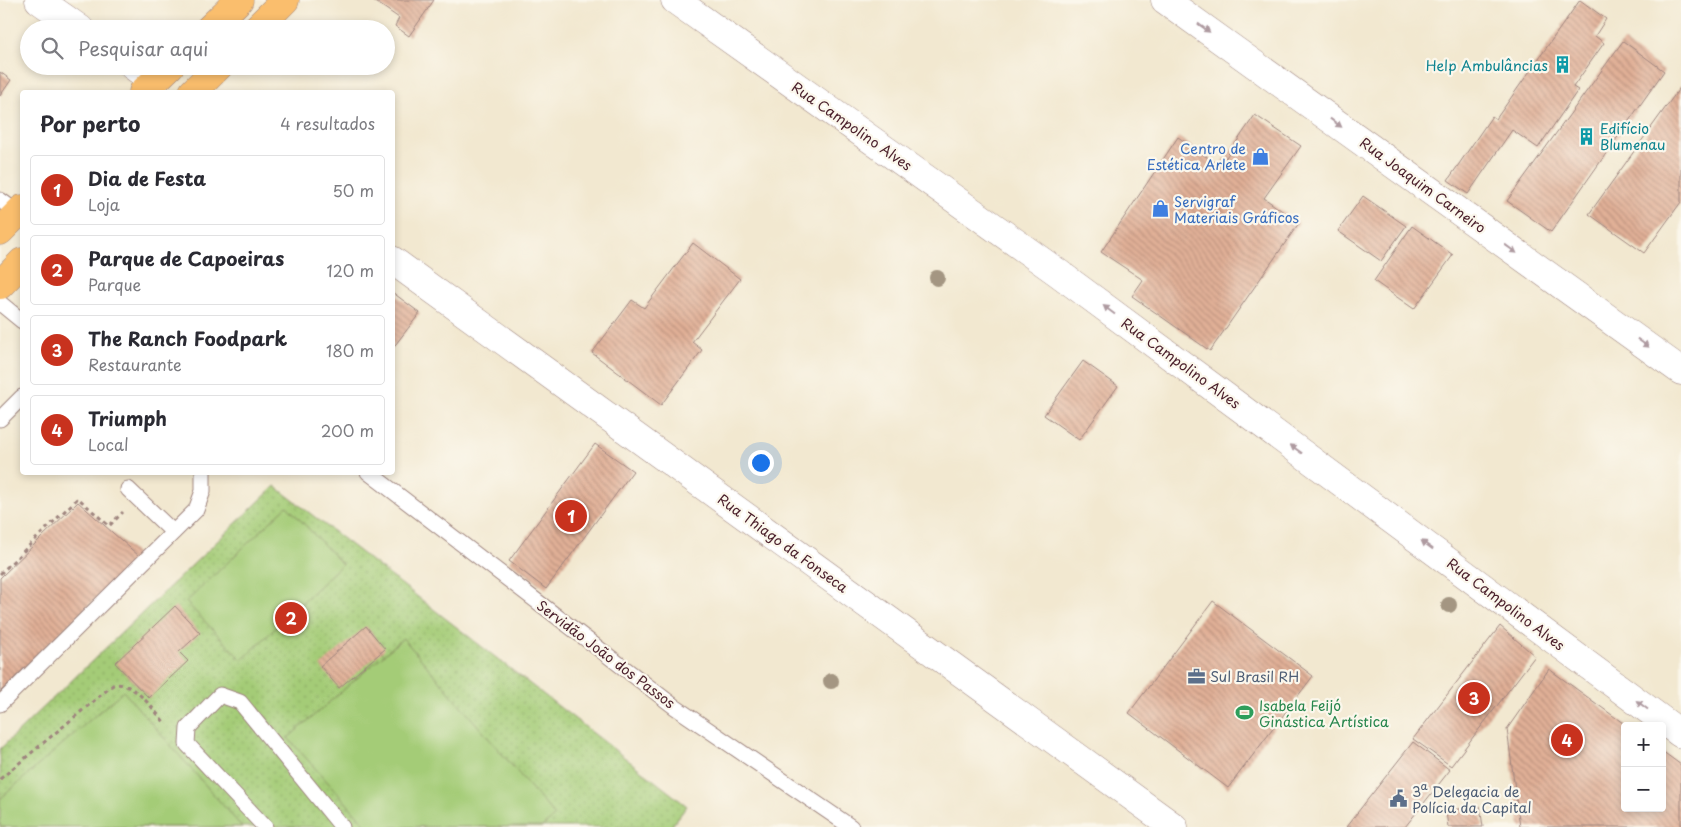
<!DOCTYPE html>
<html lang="pt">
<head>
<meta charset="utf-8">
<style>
	:root { --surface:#fff; --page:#f7f7f7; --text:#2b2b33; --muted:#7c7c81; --line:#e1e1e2; --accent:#c8321e }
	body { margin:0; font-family:"Playpen Sans",sans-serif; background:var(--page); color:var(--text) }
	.controls { position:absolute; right:15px; bottom:15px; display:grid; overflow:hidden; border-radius:5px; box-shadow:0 2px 8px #0003 }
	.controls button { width:45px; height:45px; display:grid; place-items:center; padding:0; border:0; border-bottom:1px solid var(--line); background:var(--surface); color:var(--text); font:25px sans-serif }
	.you { position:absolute; left:760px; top:462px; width:18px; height:18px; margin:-12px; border:4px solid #fff; border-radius:50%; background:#1a73e8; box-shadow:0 0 0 8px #1a73e833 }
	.badge { display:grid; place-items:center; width:32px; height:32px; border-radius:50%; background:var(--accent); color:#fff; font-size:16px; font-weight:700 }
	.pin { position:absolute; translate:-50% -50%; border:2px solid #fff; box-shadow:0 1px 5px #0006 }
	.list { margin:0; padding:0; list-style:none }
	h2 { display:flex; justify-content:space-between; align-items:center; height:65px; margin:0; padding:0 20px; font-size:21px }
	h2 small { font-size:16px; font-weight:400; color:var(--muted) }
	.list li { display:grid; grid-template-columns:32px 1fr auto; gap:15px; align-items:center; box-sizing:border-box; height:70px; margin:0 10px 10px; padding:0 10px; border:1px solid var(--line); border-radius:5px }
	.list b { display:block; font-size:19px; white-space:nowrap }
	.list p { margin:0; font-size:16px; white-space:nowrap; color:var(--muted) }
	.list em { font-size:16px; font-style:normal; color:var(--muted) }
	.icon { flex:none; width:28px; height:28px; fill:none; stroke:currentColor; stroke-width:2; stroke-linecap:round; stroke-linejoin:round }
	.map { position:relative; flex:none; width:1681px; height:827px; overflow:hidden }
	.search { position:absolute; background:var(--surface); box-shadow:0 2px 8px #0003; left:20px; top:20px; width:375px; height:55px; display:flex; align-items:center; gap:12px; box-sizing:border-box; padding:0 18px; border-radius:28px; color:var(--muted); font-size:19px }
	.panel { position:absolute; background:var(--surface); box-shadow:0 2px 8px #0003; left:20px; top:90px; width:375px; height:385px; border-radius:5px }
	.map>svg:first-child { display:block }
</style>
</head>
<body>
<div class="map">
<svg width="1681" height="827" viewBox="0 0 1681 827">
	<defs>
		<pattern id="green-dots" width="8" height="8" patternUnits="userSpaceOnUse" patternTransform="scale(1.25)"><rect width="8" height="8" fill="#a4cc77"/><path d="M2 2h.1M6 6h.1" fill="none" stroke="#8faf67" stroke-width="1.8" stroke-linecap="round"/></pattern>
		<pattern id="building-back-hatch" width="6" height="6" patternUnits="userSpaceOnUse" patternTransform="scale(1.25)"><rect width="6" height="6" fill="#e1b097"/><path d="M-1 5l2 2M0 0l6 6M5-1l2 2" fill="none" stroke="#b88f7b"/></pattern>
	</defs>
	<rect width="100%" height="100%" fill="#fbf7ec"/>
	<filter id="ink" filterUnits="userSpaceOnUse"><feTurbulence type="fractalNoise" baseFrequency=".02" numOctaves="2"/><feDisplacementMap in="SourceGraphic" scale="10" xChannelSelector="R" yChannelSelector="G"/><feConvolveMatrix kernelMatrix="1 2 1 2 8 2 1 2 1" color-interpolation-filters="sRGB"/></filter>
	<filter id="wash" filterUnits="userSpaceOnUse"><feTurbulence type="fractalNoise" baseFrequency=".0096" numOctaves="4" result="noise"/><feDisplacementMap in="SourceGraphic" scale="20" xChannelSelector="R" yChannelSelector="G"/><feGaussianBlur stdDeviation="1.12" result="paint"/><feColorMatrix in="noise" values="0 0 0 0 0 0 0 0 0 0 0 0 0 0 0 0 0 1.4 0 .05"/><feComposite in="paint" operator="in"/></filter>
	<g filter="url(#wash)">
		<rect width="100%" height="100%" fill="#f2e8d0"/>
		<polygon fill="url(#green-dots)" stroke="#777651" points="275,486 687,806 671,827 0,827 0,749"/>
		<g fill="#a4cc77" stroke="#777651">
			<polygon points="287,506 342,564 242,660 186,602"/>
			<polygon points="403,638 555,816 542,827 368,827 288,738"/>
			<polygon points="123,691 242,827 0,827 0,799"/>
		</g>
		<g id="blocks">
			<g fill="url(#building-back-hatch)">
				<polygon points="373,0 434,0 409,36 395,26 399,18"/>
				<polygon points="1580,0 1606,19 1595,36 1604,43 1573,87 1578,90 1538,148 1512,130 1468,194 1448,180 1492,116 1496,119"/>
				<polygon points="1623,41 1664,71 1551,232 1507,201"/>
				<polygon points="0,72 11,80 0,96"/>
				<polygon points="1681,86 1681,202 1644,253 1589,214"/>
				<polygon points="1255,115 1301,146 1264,198 1299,223 1210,351 1132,296 1143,280 1101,252 1178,137 1220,166"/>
				<polygon points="1363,196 1406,226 1381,261 1338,231"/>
				<polygon points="1412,226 1453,255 1414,309 1374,281"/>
				<polygon points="693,243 740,279 692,342 702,350 661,405 592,353 632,300 644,308"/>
				<polygon points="392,292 420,313 392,349"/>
				<polygon points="1083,361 1118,386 1079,440 1044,415"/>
				<polygon points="595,444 633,471 546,589 509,561"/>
				<polygon points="78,502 139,556 0,692 0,578"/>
				<polygon points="1213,601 1313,676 1228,788 1129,713"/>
				<polygon points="175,606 200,633 179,652 188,661 149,698 115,663"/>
				<polygon points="366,626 385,649 339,688 320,666"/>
				<polygon points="1500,626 1535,656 1451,766 1413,739"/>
				<polygon points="1549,669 1627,726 1625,726 1625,808 1662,808 1662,751 1681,765 1681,827 1520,827 1507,729"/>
				<polygon points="1413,742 1450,770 1405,827 1346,827"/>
				<polygon points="1480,806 1483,827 1448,827 1446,811"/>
			</g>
		</g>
	</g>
	<g filter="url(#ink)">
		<use href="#blocks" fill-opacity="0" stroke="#9e847e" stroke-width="1"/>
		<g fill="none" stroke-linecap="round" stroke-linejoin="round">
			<defs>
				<g id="service">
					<polyline points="0,200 18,213"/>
					<polyline points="0,303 22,321"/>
					<polyline points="0,419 22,397"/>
					<polyline points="368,472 675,707 851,827"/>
					<polyline points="128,489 173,532"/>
					<polyline points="0,704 196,510 203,491 203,472"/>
					<polyline points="265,827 187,744 188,728 220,695 240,702 342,827"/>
				</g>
				<g id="minor">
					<polyline points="39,0 80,29"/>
					<polyline points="675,0 1057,272 1681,734"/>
					<polyline points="1165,0 1681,371"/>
					<polyline points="133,66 155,82"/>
					<polyline points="392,260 1174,827"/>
				</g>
				<g id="primary">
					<polyline points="209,29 239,0"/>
					<polyline points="256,29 285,0"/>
					<polyline points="143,92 170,66"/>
					<polyline points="193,92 219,66"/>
					<polyline points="0,231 22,209"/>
					<polyline points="0,285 22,262"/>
				</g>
			</defs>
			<use href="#service" stroke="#9e847e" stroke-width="17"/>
			<use href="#minor" stroke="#9e847e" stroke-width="29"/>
			<use href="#primary" stroke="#9e847e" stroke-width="29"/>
			<g stroke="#9e847e" stroke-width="3" stroke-dasharray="4 4" stroke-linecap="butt">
				<polyline points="0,574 78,498 109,526 123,512"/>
				<path d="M0 779 113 685C133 679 154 711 166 724"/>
			</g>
			<use href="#service" stroke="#fff" stroke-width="15"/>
			<use href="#minor" stroke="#fff" stroke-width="28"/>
			<use href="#primary" stroke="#fabe6d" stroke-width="28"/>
		</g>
		<g fill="#a49682">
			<circle cx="937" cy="278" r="8"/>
			<circle cx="1449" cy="605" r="8"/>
			<circle cx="831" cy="681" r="8"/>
		</g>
		<defs><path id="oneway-solid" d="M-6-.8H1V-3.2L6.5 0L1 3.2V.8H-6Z" transform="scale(1.25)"/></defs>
		<g fill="#ae9aa0">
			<use href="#oneway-solid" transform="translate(1204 28) rotate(36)"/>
			<use href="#oneway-solid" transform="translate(1336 123) rotate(36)"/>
			<use href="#oneway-solid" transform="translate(1511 249) rotate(36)"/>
			<use href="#oneway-solid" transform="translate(1109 310) rotate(-143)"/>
			<use href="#oneway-solid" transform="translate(1643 343) rotate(36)"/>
			<use href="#oneway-solid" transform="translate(1296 449) rotate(-144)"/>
			<use href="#oneway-solid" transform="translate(1427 545) rotate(-144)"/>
			<use href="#oneway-solid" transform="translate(1642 705) rotate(-143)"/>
		</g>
	</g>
	<defs>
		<symbol id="building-bare" viewBox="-9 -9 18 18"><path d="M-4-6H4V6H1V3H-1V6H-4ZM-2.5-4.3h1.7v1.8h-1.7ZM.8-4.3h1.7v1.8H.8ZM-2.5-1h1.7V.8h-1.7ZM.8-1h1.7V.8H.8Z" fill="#0f9aa8" stroke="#fbf7ec" stroke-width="2.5" paint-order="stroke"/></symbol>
		<symbol id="shop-bare" viewBox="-9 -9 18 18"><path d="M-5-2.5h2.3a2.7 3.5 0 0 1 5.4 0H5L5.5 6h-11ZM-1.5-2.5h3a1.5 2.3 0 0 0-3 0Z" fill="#3f7fe0" stroke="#fbf7ec" stroke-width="2.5" paint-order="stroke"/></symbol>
		<symbol id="office-bare" viewBox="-9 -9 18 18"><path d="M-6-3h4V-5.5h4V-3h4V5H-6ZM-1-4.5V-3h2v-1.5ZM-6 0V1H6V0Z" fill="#5c6f8a" stroke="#fbf7ec" stroke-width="2.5" paint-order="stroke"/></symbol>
		<symbol id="stadium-bare" viewBox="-9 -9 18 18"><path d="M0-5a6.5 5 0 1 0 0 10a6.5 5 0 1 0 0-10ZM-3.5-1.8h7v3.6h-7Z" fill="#2e9e5b" stroke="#fbf7ec" stroke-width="2.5" paint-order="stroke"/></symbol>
		<symbol id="civic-bare" viewBox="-9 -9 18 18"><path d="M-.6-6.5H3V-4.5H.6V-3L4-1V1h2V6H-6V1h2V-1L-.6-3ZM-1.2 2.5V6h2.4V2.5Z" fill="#5c6f8a" stroke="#fbf7ec" stroke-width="2.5" paint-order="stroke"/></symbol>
	</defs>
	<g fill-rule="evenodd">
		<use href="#building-bare" x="1550" y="52" width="25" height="25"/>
		<use href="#building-bare" x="1574" y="124" width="25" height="25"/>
		<use href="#shop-bare" x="1248" y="144" width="25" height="25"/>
		<use href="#shop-bare" x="1148" y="196" width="25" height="25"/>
		<use href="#office-bare" x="1184" y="664" width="25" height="25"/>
		<use href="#stadium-bare" x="1232" y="700" width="25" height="25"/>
		<use href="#civic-bare" x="1386" y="786" width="25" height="25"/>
	</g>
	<g text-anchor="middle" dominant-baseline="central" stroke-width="4.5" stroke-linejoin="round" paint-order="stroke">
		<g font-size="14" fill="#0d838f" stroke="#fbf7ec" text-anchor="end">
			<text x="1548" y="65">Help Ambulâncias</text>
			<text x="1600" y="128" text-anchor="start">Edifício<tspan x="1600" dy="16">Blumenau</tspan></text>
		</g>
		<g font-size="14" fill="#4a1f2b" stroke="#fbf7ec">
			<text transform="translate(852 126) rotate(35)">Rua Campolino Alves</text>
			<text transform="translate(1423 185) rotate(36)">Rua Joaquim Carneiro</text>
			<text transform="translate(1181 363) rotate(36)">Rua Campolino Alves</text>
			<text transform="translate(783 543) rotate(36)">Rua Thiago da Fonseca</text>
			<text transform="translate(1506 604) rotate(37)">Rua Campolino Alves</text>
			<text transform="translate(606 654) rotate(37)">Servidão João dos Passos</text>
		</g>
		<g font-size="14" fill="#366cbe" stroke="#fbf7ec" text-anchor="end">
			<text x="1246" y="148">Centro de<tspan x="1246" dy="16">Estética Arlete</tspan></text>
			<text x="1174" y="201" text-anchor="start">Servigraf<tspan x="1174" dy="16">Materiais Gráficos</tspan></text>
		</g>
		<g font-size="14" fill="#4e5e75" stroke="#fbf7ec" text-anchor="start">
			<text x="1210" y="676">Sul Brasil RH</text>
			<text x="1412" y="791">3ª Delegacia de<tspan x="1412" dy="16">Polícia da Capital</tspan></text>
		</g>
		<g font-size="14" fill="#27864d" stroke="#fbf7ec" text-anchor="start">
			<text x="1259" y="705">Isabela Feijó<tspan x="1259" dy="16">Ginástica Artística</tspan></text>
		</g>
	</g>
</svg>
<div class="controls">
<button>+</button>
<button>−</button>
</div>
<div class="you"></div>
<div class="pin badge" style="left:571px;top:516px">1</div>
<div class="pin badge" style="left:291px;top:618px">2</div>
<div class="pin badge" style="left:1474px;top:698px">3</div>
<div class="pin badge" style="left:1567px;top:740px">4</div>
<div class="search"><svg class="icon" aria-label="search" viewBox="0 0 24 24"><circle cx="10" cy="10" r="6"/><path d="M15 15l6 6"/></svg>Pesquisar aqui</div>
<section class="panel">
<h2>Por perto<small>4 resultados</small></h2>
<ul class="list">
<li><span class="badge">1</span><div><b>Dia de Festa</b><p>Loja</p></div><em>50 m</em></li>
<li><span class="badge">2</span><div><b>Parque de Capoeiras</b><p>Parque</p></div><em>120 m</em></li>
<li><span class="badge">3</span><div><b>The Ranch Foodpark</b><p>Restaurante</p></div><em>180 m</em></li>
<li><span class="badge">4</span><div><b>Triumph</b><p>Local</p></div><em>200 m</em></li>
</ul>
</section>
</div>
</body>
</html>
